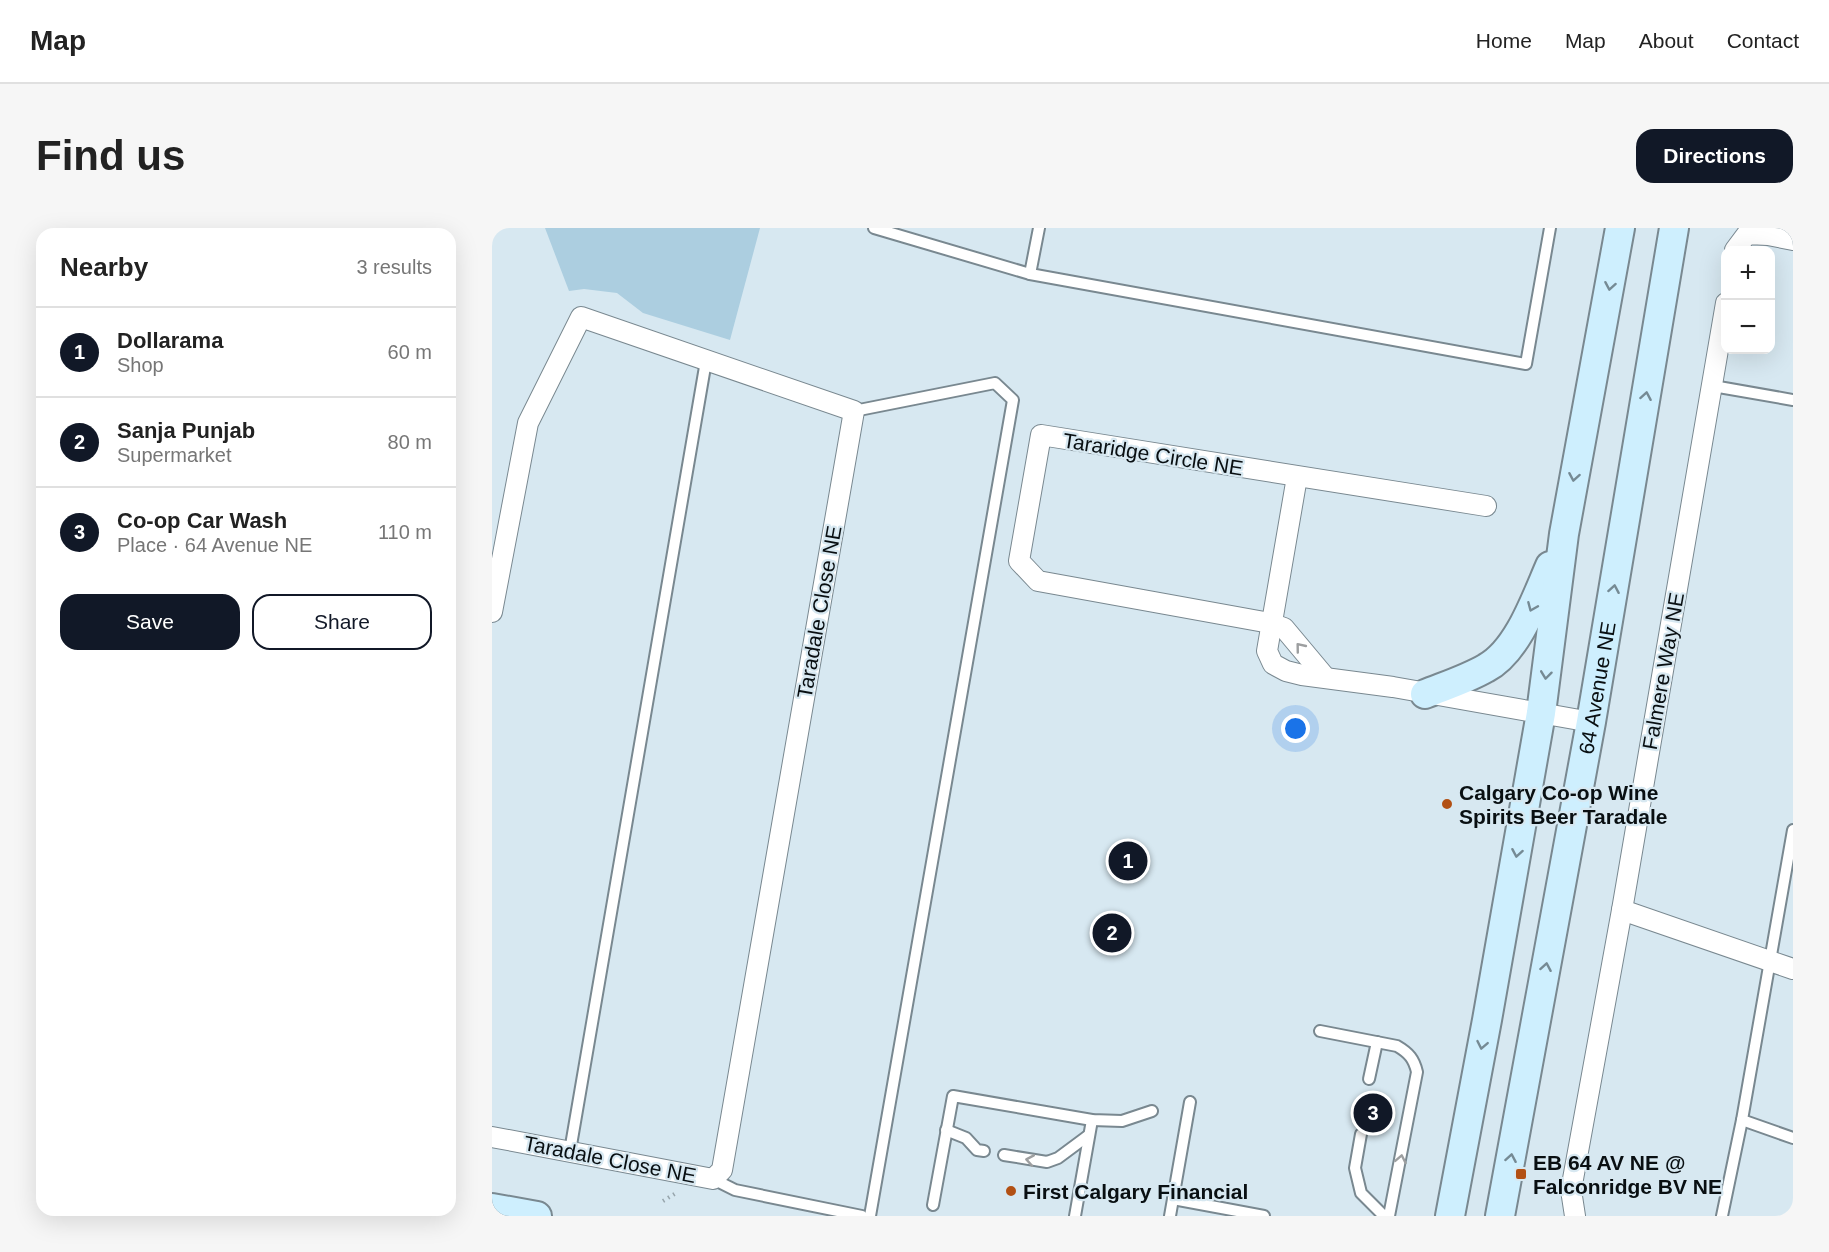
<!DOCTYPE html>
<html lang="en">
<head>
<meta charset="utf-8">
<style>
	:root { --surface:#fff; --page:#f6f6f6; --text:#222; --muted:#767676; --line:#e0e0e0; --accent:#111827 }
	body { margin:0; font-family:Arial,sans-serif; background:var(--page); color:var(--text) }
	.controls { position:absolute; right:18px; top:18px; display:grid; overflow:hidden; border-radius:12px; box-shadow:0 6px 24px #0002 }
	.controls button { width:54px; height:54px; display:grid; place-items:center; padding:0; border:0; border-bottom:2px solid var(--line); background:var(--surface); color:var(--text); font:30px sans-serif }
	.you { position:absolute; left:804px; top:501px; width:21px; height:21px; margin:-15px; border:4px solid #fff; border-radius:50%; background:#1a73e8; box-shadow:0 0 0 9px #1a73e833 }
	.badge { display:grid; place-items:center; width:39px; height:39px; border-radius:50%; background:var(--accent); color:#fff; font-size:20px; font-weight:700 }
	.pin { position:absolute; translate:-50% -50%; border:3px solid #fff; box-shadow:0 2px 6px #0006 }
	.list { margin:0; padding:0; list-style:none }
	h2 { display:flex; justify-content:space-between; align-items:center; height:78px; margin:0; padding:0 24px; font-size:26px }
	h2 small { font-size:20px; font-weight:400; color:var(--muted) }
	.list li { display:grid; grid-template-columns:39px 1fr auto; gap:18px; align-items:center; box-sizing:border-box; height:90px; padding:0 24px; border-top:2px solid var(--line) }
	.list b { display:block; font-size:22px; white-space:nowrap }
	.list p { margin:0; font-size:20px; white-space:nowrap; color:var(--muted) }
	.list em { font-size:20px; font-style:normal; color:var(--muted) }
	.actions { display:flex; gap:12px; padding:18px 24px }
	.actions a { flex:1; padding:14px 0; border:2px solid var(--accent); border-radius:18px; text-align:center; font-size:21px; color:var(--accent) }
	.actions .main { background:var(--accent); color:#fff }
	.map { position:relative; flex:none; width:1301px; height:988px; overflow:hidden; border-radius:18px }
	header { display:flex; align-items:center; gap:36px; box-sizing:border-box; height:84px; padding:0 30px; background:var(--surface); border-bottom:2px solid var(--line) }
	header strong { font-size:28px }
	nav { display:flex; gap:33px; margin-inline-start:auto; font-size:21px }
	.intro { display:flex; align-items:center; justify-content:space-between; box-sizing:border-box; height:144px; padding:0 36px }
	h1 { margin:0; font-size:42px }
	.button { padding:15px 27px; border-radius:18px; background:var(--accent); color:#fff; font-size:21px; font-weight:700 }
	main { display:flex; gap:36px; padding:0 36px }
	aside { flex:1; background:var(--surface); border-radius:18px; box-shadow:0 6px 24px #0002 }
	.map>svg:first-child { display:block }
</style>
</head>
<body>
<header>
<strong>Map</strong>
<nav><a>Home</a><a>Map</a><a>About</a><a>Contact</a></nav>
</header>
<div class="intro"><h1>Find us</h1><a class="button">Directions</a></div>
<main>
<aside>
<h2>Nearby<small>3 results</small></h2>
<ul class="list">
<li><span class="badge">1</span><div><b>Dollarama</b><p>Shop</p></div><em>60 m</em></li>
<li><span class="badge">2</span><div><b>Sanja Punjab</b><p>Supermarket</p></div><em>80 m</em></li>
<li><span class="badge">3</span><div><b>Co-op Car Wash</b><p>Place · 64 Avenue NE</p></div><em>110 m</em></li>
</ul>
<div class="actions"><a class="main">Save</a><a>Share</a></div>
</aside>
<div class="map">
<svg width="1301" height="988" viewBox="0 0 1301 988">
	<rect width="100%" height="100%" fill="#d7e8f1"/>
	<polygon fill="#accee0" points="53,0 268,0 238,112 151,85 125,65 92,61 77,63"/>
	<g fill="none" stroke-linecap="round" stroke-linejoin="round">
		<defs>
			<g id="lane">
				<polyline points="382,0 538,46 1034,136 1058,0"/>
				<polyline points="538,46 547,0"/>
				<polyline points="1221,158 1301,172"/>
				<polyline points="362,183 503,155 521,172 378,988"/>
				<polyline points="1301,602 1250,892 1301,910"/>
				<path d="M828 803 905 818C917 825 922 831 925 844L897 988"/>
				<polyline points="877,851 885,814"/>
				<polyline points="454,902 474,910 485,922 492,923"/>
				<polyline points="869,906 863,940 869,965 892,988"/>
				<polyline points="78,923 214,133"/>
				<polyline points="512,927 555,934 566,930 597,907"/>
				<polyline points="221,951 243,962 370,988"/>
				<polyline points="681,971 772,988"/>
				<polyline points="441,977 461,868 600,892 630,893 660,883"/>
				<polyline points="583,988 600,892"/>
				<polyline points="678,988 698,874"/>
				<polyline points="1230,988 1250,892"/>
			</g>
			<g id="street">
				<polyline points="1243,22 1255,6 1276,7 1301,12"/>
				<polyline points="805,249 775,423 781,436 794,443 810,447 901,459 1099,494"/>
				<polyline points="0,384 36,195 89,89 362,183 230,942 221,951 0,909"/>
				<polyline points="833,449 792,400 778,395 546,353 527,333 549,207 994,278"/>
				<polyline points="1130,682 1301,741"/>
				<polyline points="1083,988 1079,962 1130,682 1234,75"/>
			</g>
			<g id="secondary">
				<path d="M933 466C953 458 975 451 994 440 1026 423 1044 370 1058 338"/>
				<polyline points="0,980 45,988"/>
				<polyline points="958,988 995,792 1049,485 1072,306 1128,0"/>
				<path id="s1" d="M1008 988 1099 494 1182 0"/>
			</g>
		</defs>
		<use href="#lane" stroke="#798890" stroke-width="14"/>
		<use href="#street" stroke="#798890" stroke-width="22"/>
		<use href="#secondary" stroke="#798890" stroke-width="32"/>
		<polyline stroke="#97a5ac" stroke-width="4" stroke-dasharray="1.5 4.5" stroke-linecap="butt" points="171,973 184,965"/>
		<use href="#lane" stroke="#fff" stroke-width="10"/>
		<use href="#street" stroke="#fff" stroke-width="20"/>
		<use href="#secondary" stroke="#ceeffe" stroke-width="28"/>
	</g>
	<defs><path id="oneway-chevron" d="M-2-3.5L2.5 0L-2 3.5" fill="none" stroke-width="1.6" stroke-linecap="round" stroke-linejoin="round" transform="scale(1.5)"/></defs>
	<g stroke="#758a94">
		<use href="#oneway-chevron" transform="translate(1118 58) rotate(100)"/>
		<use href="#oneway-chevron" transform="translate(1154 168) rotate(-80)"/>
		<use href="#oneway-chevron" transform="translate(1082 249) rotate(100)"/>
		<use href="#oneway-chevron" transform="translate(1122 361) rotate(-80)"/>
		<use href="#oneway-chevron" transform="translate(1040 379) rotate(113)"/>
		<use href="#oneway-chevron" transform="translate(1054 447) rotate(97)"/>
		<use href="#oneway-chevron" transform="translate(1025 625) rotate(100)"/>
		<use href="#oneway-chevron" transform="translate(1054 739) rotate(-80)"/>
		<use href="#oneway-chevron" transform="translate(990 817) rotate(101)"/>
		<use href="#oneway-chevron" transform="translate(1019 930) rotate(-80)"/>
	</g>
	<g stroke="#9d9fa0">
		<use href="#oneway-chevron" transform="translate(808 419) rotate(-129)"/>
		<use href="#oneway-chevron" transform="translate(909 931) rotate(-79)"/>
		<use href="#oneway-chevron" transform="translate(538 932) rotate(-170)"/>
	</g>
	<g fill="#b25014" stroke="#d7e8f1" stroke-width="2">
		<circle cx="955" cy="576" r="6"/>
		<rect x="1023" y="940" width="12" height="12" rx="3"/>
		<circle cx="519" cy="963" r="6"/>
	</g>
	<g text-anchor="middle" dominant-baseline="central" stroke-width="4.5" stroke-linejoin="round" paint-order="stroke">
		<g font-size="21" fill="#090f12" stroke="#d7e8f1">
			<text transform="translate(661 226) rotate(9)">Tararidge Circle NE</text>
			<text transform="translate(327 384) rotate(-80)">Taradale Close NE</text>
			<text transform="translate(1171 443) rotate(-80)">Falmere Way NE</text>
			<text stroke="none"><textPath href="#s1" startOffset="537">64 Avenue NE</textPath></text>
			<text transform="translate(118 931) rotate(11)">Taradale Close NE</text>
		</g>
		<g font-size="21" font-weight="bold" fill="#090f12" stroke="#d7e8f1" text-anchor="start">
			<text x="967" y="564">Calgary Co-op Wine<tspan x="967" dy="24">Spirits Beer Taradale</tspan></text>
			<text x="1041" y="934">EB 64 AV NE @<tspan x="1041" dy="24">Falconridge BV NE</tspan></text>
			<text x="531" y="963">First Calgary Financial</text>
		</g>
	</g>
</svg>
<div class="controls">
<button>+</button>
<button>−</button>
</div>
<div class="you"></div>
<div class="pin badge" style="left:636px;top:633px">1</div>
<div class="pin badge" style="left:620px;top:705px">2</div>
<div class="pin badge" style="left:881px;top:885px">3</div>
</div>
</main>
</body>
</html>
